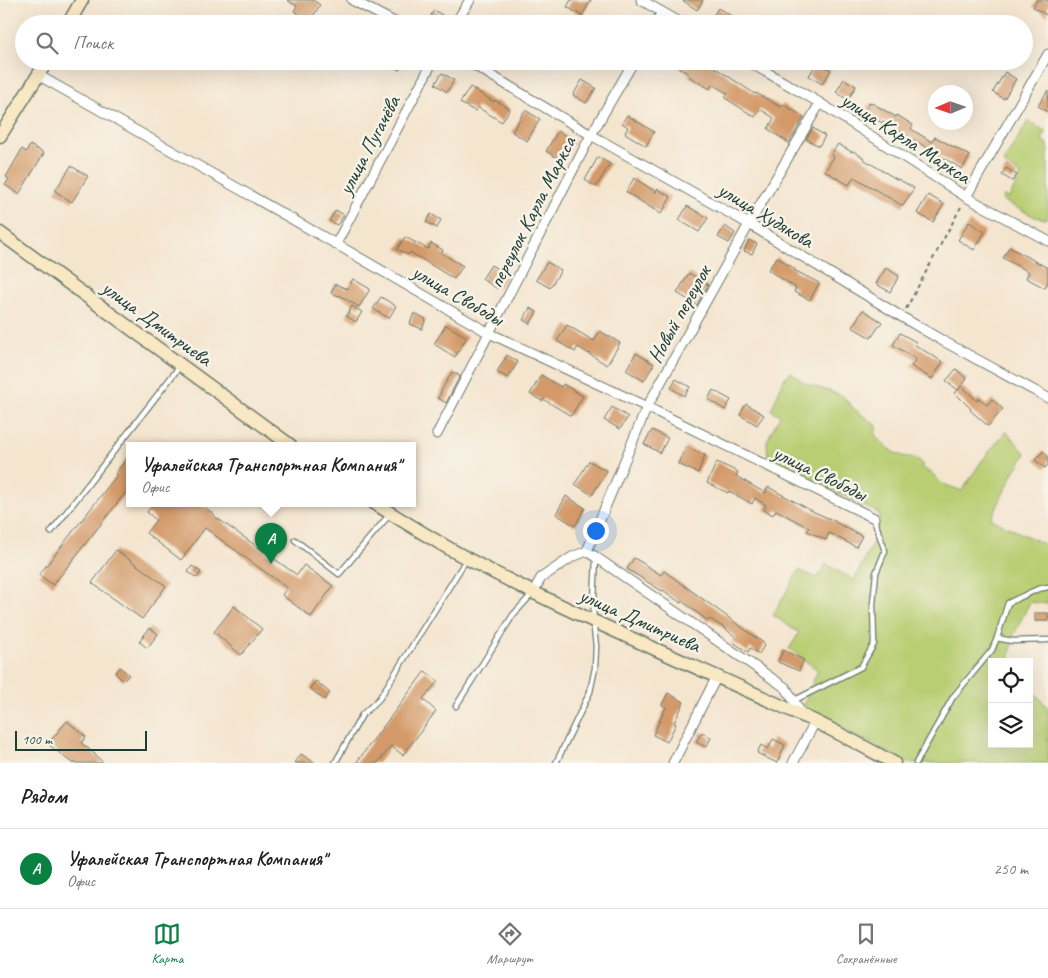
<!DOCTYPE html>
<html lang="ru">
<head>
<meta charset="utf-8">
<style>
	:root { --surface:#fff; --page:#f2f2f2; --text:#202124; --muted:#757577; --line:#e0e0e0; --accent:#0b8043 }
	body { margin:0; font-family:Caveat,sans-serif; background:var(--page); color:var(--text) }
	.controls { position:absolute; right:15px; bottom:15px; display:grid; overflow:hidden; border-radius:0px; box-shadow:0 5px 20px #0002 }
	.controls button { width:45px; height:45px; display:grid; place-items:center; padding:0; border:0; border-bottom:1px solid var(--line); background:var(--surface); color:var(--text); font:25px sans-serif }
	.compass { position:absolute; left:928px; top:85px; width:45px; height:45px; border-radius:50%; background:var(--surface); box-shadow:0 5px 20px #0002; rotate:268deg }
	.scale { position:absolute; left:15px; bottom:12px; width:132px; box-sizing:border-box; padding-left:5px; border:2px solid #1f3d34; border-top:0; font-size:14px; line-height:18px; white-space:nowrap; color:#1f3d34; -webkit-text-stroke:4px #f7f3e8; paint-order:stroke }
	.you { position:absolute; left:595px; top:530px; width:18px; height:18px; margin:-12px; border:4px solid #fff; border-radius:50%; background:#1a73e8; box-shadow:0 0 0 8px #1a73e833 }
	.badge { display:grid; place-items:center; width:32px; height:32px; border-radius:50%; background:var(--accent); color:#fff; font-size:16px; font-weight:700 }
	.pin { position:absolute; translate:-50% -41px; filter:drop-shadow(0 1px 2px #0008) }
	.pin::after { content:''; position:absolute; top:26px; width:18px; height:15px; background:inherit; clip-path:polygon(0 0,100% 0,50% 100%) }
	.popup { position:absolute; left:126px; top:442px; width:290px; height:65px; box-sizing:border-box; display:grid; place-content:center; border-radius:0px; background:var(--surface); filter:drop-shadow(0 1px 4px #0005); font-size:16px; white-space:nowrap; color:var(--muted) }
	.popup b { font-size:19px; color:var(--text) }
	.popup::after { content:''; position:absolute; left:50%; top:100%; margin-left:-10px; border:10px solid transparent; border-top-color:var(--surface) }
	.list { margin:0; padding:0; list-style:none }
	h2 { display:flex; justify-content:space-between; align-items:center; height:65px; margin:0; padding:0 20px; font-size:21px }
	h2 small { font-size:16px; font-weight:400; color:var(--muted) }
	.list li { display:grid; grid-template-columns:32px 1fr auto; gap:15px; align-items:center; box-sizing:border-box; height:80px; padding:0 20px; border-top:1px solid var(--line) }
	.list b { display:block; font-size:19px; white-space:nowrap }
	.list p { margin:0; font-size:16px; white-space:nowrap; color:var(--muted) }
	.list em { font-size:16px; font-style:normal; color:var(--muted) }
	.icon { flex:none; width:28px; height:28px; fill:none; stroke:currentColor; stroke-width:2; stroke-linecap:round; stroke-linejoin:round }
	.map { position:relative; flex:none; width:1048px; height:763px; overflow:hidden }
	.search { position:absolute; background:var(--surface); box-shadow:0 5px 20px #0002; left:15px; right:15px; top:15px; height:55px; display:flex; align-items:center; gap:12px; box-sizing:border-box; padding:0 18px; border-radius:28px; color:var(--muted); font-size:19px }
	.sheet { height:145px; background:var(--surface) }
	nav { display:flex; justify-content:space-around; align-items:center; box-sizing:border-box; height:70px; border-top:1px solid var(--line); background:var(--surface); font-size:14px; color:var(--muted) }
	nav a { display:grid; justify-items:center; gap:2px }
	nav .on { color:var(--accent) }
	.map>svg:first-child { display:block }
</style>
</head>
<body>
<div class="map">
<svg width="1048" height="763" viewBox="0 0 1048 763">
	<rect width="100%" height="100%" fill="#f7f3e8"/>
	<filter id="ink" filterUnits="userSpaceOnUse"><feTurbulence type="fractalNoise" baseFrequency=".02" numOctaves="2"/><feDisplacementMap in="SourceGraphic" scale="10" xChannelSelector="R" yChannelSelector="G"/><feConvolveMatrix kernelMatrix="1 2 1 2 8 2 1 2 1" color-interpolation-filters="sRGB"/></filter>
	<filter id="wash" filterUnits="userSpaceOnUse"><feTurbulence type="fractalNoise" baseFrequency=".0096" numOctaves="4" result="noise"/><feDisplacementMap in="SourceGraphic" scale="20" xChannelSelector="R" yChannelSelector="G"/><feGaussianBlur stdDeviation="1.12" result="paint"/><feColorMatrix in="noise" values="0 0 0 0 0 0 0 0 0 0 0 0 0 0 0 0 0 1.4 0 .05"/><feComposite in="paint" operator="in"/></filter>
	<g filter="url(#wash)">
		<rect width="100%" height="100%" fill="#f4e5cf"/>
		<g fill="#b9ce73" stroke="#6c8654">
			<polygon points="1028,121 1045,131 1042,141 1048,144 1048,215 1046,219 1035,217 1002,200 1004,196 1009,198 1021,175 1003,163"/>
			<path d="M791 372 805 383 843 396 854 409 877 426 875 434C883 444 888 451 900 455 912 460 912 453 923 464L921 467 933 474 943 484 962 491 981 462 1006 431 1026 454 1014 472 991 519 1048 546V604L1030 602 1013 636 1009 662H992V744H1029V689L1035 693 1048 708V763H906L899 758 814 714 803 705 818 670 789 649 799 633 773 615 799 570 817 578 826 564 854 580 875 538 880 514 768 458 767 441 780 415 771 410 785 377Z"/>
		</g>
		<g id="blocks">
			<g fill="#d39967">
				<polygon points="287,0 313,0 320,5 310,21 294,11 297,6"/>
				<polygon points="571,0 591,0 582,16 567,7"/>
				<polygon points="682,0 703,0 697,10"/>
				<polygon points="1037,0 1048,0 1048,16 1033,7"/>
				<polygon points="718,8 737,19 734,24 721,24 712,18"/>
				<polygon points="434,10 445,17 441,24 426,24"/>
				<polygon points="385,61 404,61 399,70"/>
				<polygon points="669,61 705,61 755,94 756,93 781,107 783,104 804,117 789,143 768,129 774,118 760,109 755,117 725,98 728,94 712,84 710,89 688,76 689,74"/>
				<polygon points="817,62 831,70 822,84 809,76"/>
				<polygon points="1005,72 1016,79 1004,99 993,92"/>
				<polygon points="442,73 454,80 447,92 435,84"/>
				<polygon points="844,79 856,86 848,100 836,92"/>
				<polygon points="582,80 596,88 586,103 573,95"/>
				<polygon points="470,87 494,102 495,100 510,109 502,122 477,107 475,111 460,103"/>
				<polygon points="1048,90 1048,112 1038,106"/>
				<polygon points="870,102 896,117 897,115 913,125 911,129 932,142 935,137 970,156 962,169 883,121 882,123 864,112"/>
				<polygon points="525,110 540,119 527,141 512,132"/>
				<polygon points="627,115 654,132 646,146 625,133 628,127 622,123"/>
				<polygon points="813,128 825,136 819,146 806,139"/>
				<polygon points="558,131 574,141 562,161 546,151"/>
				<polygon points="838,144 852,152 853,151 864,158 863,159 898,180 898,179 914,188 903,206 854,177 849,185 825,171 834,157 831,155"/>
				<polygon points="30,145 44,153 19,194 5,185 9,179 6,177 22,149 26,152"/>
				<polygon points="598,157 610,164 596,187 585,180"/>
				<polygon points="71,166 88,176 72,202 55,191"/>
				<polygon points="1006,168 1017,175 1012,181 1002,175"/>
				<polygon points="634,178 656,192 657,189 671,197 661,214 626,192"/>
				<polygon points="928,195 944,204 933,222 917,213"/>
				<polygon points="687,206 708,218 699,232 679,220"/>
				<polygon points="336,210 344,215 337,225 329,221"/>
				<polygon points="431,214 441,220 437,228 426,222"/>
				<polygon points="969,222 985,232 974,250 958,240"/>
				<polygon points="725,226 735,233 729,243 718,237"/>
				<polygon points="405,237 428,249 431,243 443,250 441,253 463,266 454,279 410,252 408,255 397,249"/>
				<polygon points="749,240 757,244 752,254 744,251"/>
				<polygon points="1009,247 1048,268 1048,282 1045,288 1026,278 1029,272 1003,258"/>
				<polygon points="777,257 795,269 794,270 819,283 810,300 794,292 796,288 768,270"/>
				<polygon points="547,262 561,270 550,288 536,280"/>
				<polygon points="491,265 507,274 498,289 482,279"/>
				<polygon points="886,268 899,276 890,292 876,284"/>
				<polygon points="689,273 708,285 697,305 677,293"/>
				<polygon points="353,279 370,289 359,307 339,295 339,296 331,293 335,284 347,289"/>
				<polygon points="381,297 396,306 389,318 373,309"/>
				<polygon points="352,306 362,312 356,322 346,316"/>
				<polygon points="530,308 537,312 530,324 523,320"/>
				<polygon points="863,310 882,322 871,338 852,327"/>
				<polygon points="414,313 426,319 422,329 410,324"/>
				<polygon points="446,325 467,337 455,357 434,344"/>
				<polygon points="567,325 594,341 600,331 620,343 607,365 578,347 575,352 557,341"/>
				<polygon points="900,333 916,342 915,345 943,362 932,379 911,366 916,359 893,345"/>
				<polygon points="636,353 654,364 644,381 626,370"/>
				<polygon points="507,355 518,362 508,378 497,372"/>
				<polygon points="956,369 967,379 958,390 946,381"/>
				<polygon points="452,372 460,376 446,403 438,398 441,393 440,393"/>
				<polygon points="541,375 561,387 563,384 583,396 571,416 543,399 542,401 530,394"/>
				<polygon points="676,379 690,387 684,396 671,388"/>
				<polygon points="962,386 977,401 979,398 987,405 992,399 1003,409 988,426 970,410 971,409 955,393"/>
				<polygon points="713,390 731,400 725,410 708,399"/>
				<polygon points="746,404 764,415 757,425 740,415"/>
				<polygon points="612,407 628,417 620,429 604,420"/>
				<polygon points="652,430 668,438 660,453 644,444"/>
				<polygon points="686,447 705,455 698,473 678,464"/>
				<polygon points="1043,451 1048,456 1048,465 1045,468 1035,460"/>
				<polygon points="130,454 130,487 53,585 39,575 117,475 115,474"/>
				<polygon points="589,461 607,471 592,495 575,484"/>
				<polygon points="717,462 738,472 736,476 765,493 768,487 814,512 835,521 835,522 862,536 856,547 829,533 826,540 807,531 809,528 776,510 773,515 764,510 766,505 755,498 752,504 729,491 728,493 707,483"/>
				<polygon points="566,496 585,508 575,526 556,514"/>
				<polygon points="154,503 199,503 215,515 214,516 297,575 304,565 333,586 311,617 282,595 287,588 205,528 181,560 146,533 156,520 147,512"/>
				<polygon points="116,550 166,586 142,619 92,583"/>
				<polygon points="634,558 646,565 645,565 661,575 664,571 765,644 759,654 750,648 748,652 733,642 736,637 723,627 710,619 708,621 682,601 681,603 663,590 662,591 627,569"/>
				<polygon points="192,566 201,572 197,578 188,572"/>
				<polygon points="234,606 262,629 241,655 214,632"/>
				<rect x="1035" y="613" width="13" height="8"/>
				<polygon points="150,628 158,634 147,648 139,641"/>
				<polygon points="783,650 804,660 799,671 778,662"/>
				<polygon points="120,667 129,675 123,681 115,673"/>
				<polygon points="425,671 438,681 423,699 436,711 403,755 391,746 378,763 356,763"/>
				<polygon points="316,681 330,693 324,700 310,688"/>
				<polygon points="668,693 684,702 674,723 676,724 667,742 653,735 666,707 662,705"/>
				<polygon points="67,721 86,737 81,743 95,754 94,754 104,763 72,763 48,744"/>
				<polygon points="702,732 711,738 706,747 696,742"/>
				<polygon points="773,739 785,745 777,763 757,753 761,745 768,749"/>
				<polygon points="301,754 315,763 295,763"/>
			</g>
		</g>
	</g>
	<g filter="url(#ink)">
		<use href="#blocks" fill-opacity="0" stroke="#6a786a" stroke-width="1"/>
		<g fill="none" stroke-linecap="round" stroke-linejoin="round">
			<defs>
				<g id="lane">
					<polyline points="51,532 180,366"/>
					<polyline points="295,540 339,574 390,514"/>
					<polyline points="997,638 1012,641 1048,640"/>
					<polyline points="793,701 861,667 874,644 873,604 876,573 885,551 874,519"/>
					<polyline points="456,706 513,615 533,593"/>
					<polyline points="335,763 362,715 379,699 466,560"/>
					<polyline points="556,763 590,692 595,668 596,646 593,621 596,558"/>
					<polyline points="916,763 953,697 992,650 997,638 1008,603 1038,589 1048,587"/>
				</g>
				<g id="street">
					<polyline points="352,0 398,24"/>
					<polyline points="641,0 683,24"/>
					<polyline points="455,24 470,0"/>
					<polyline points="655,24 662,12"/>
					<polyline points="467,61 591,135 749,224 902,317 943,341 1048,398"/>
					<polyline points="747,61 820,103 966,197 1048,241"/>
					<polyline points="38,75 336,244 489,333 647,407 874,518"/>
					<polyline points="966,197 1048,54"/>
					<polyline points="336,244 433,61"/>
					<polyline points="437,434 591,135 634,61"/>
					<polyline points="587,551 786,688 803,716"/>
					<polyline points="533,592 541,578 572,557 587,551 647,407 749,224 820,103"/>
					<polyline points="673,763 717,676"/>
					<polyline points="793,763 815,722"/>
				</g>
				<g id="secondary">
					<polyline points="68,24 82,0"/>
					<polyline points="0,136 47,61"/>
					<polyline points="0,233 290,445"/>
					<path d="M374 503C405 522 436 542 468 559 580 619 699 667 814 721 841 734 868 749 894 763"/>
				</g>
			</defs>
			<use href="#lane" stroke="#6a786a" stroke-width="7"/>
			<use href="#street" stroke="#6a786a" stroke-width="11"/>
			<use href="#secondary" stroke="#6a786a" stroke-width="15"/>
			<polyline stroke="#6a786a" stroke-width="2" stroke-dasharray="4 4" stroke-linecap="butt" points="906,309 962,205"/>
			<use href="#lane" stroke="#fff" stroke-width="4.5"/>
			<use href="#street" stroke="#fff" stroke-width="9"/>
			<use href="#secondary" stroke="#f8e8c3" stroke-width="12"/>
		</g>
	</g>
	<g text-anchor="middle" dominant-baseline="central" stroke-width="5" stroke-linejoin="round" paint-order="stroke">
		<g font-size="21" fill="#1f3d34" stroke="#f7f3e8">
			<text transform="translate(906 138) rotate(33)">улица Карла Маркса</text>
			<text transform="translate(369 145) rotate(-62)">улица Пугачёва</text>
			<text transform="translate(532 212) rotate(-63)">переулок Карла Маркса</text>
			<text transform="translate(766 215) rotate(31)">улица Худякова</text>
			<text transform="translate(458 295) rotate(30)">улица Свободы</text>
			<text transform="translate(679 314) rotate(-61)">Новый переулок</text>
			<text transform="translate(157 323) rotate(36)">улица Дмитриева</text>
			<text transform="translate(820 473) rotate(26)">улица Свободы</text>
			<text transform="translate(640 620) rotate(24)">улица Дмитриева</text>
		</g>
	</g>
</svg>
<div class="controls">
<button><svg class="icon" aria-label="locate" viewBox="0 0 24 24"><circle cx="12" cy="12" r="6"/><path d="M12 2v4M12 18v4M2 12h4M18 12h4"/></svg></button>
<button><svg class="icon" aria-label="layers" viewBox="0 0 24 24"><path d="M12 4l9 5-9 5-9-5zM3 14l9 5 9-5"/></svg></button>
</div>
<svg class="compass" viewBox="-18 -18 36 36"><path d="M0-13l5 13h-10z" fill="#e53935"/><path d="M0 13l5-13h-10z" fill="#757577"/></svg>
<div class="scale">100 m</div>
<div class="you"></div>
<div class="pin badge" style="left:271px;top:564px">A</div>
<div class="popup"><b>Уфалейская Транспортная Компания&quot;</b>Офис</div>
<div class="search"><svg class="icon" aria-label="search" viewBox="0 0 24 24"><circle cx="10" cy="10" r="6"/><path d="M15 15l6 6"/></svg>Поиск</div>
</div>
<section class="sheet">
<h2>Рядом<small></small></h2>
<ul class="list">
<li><span class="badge">A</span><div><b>Уфалейская Транспортная Компания&quot;</b><p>Офис</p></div><em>250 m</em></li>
</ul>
</section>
<nav>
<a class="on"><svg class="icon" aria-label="map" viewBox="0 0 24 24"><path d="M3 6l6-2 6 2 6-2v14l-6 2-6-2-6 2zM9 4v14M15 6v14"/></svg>Карта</a>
<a><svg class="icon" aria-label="directions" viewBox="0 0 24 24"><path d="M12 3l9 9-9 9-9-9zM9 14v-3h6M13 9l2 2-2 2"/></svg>Маршрут</a>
<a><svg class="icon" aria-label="saved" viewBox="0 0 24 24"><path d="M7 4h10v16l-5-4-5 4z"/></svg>Сохранённые</a>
</nav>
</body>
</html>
